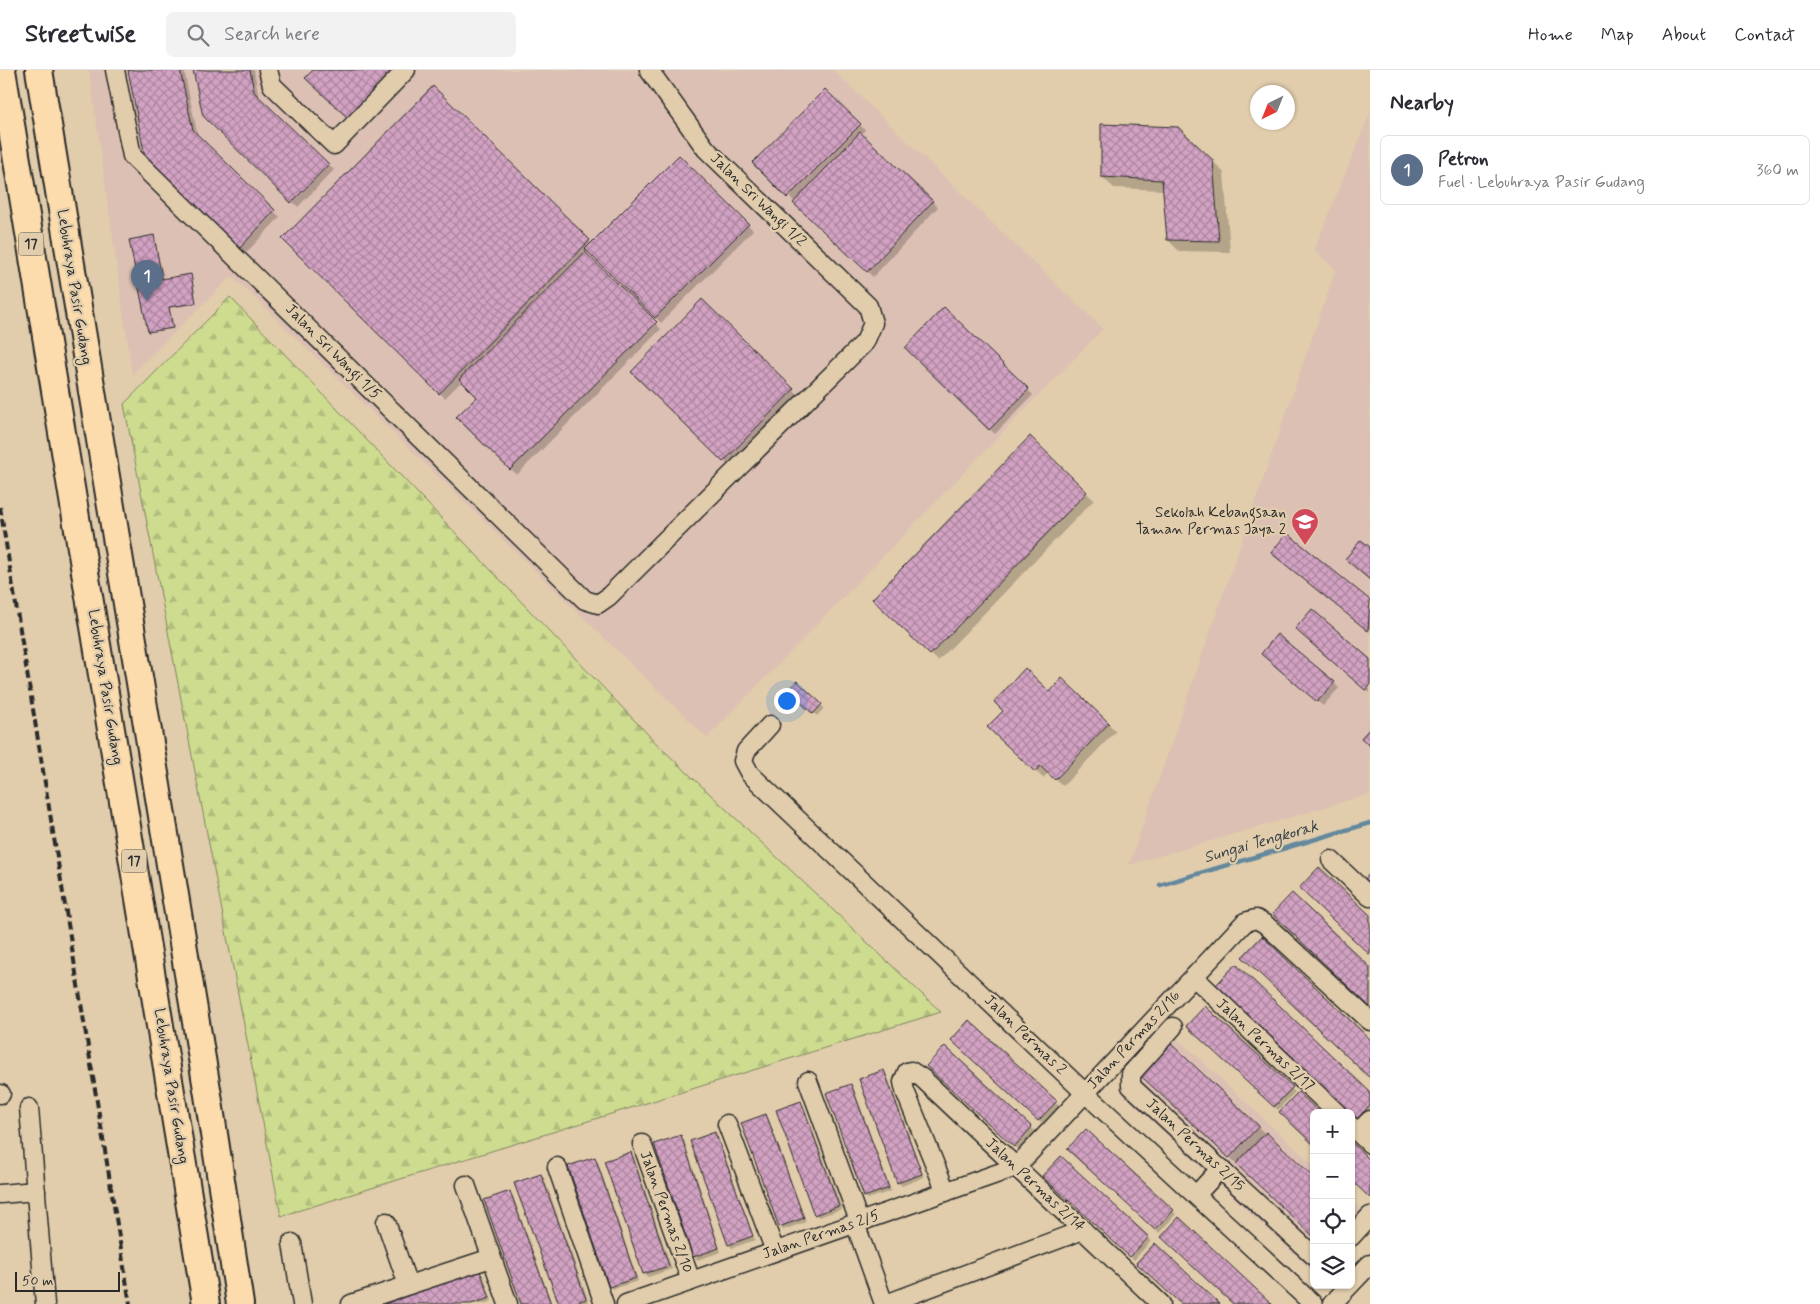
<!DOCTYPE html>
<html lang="en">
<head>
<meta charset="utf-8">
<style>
	:root { --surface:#fff; --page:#f2f2f3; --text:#2b2b33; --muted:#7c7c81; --line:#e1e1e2; --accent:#2563eb }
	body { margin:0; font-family:Mynerve,sans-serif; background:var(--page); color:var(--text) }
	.controls { position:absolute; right:15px; bottom:15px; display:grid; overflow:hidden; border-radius:8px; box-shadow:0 1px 4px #0004 }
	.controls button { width:45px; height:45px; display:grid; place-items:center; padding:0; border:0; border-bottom:1px solid var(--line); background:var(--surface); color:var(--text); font:25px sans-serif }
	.compass { position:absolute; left:1250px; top:15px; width:45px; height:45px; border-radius:50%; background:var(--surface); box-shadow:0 1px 4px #0004; rotate:223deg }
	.scale { position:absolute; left:15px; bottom:12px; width:105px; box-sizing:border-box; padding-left:5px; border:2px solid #2b2b2b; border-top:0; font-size:14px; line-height:18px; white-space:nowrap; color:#2b2b2b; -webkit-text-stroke:4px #e1cdac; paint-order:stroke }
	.you { position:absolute; left:786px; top:630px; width:18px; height:18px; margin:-12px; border:4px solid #fff; border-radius:50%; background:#1a73e8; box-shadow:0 0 0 8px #1a73e833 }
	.badge { display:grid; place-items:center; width:32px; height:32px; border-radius:50%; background:var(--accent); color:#fff; font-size:16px; font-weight:700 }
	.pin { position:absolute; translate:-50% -41px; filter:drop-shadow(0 1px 2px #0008) }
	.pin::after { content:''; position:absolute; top:26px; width:18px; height:15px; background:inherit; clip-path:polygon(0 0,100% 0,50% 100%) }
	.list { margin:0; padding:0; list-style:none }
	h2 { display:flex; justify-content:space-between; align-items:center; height:65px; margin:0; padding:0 20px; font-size:21px }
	h2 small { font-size:16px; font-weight:400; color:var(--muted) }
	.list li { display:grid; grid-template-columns:32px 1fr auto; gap:15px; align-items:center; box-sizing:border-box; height:70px; margin:0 10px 10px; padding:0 10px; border:1px solid var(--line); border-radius:8px }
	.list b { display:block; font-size:19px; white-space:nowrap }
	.list p { margin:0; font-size:16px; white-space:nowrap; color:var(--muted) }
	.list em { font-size:16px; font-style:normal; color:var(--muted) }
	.icon { flex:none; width:28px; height:28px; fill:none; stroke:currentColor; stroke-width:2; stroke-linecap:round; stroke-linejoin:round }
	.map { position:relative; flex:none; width:1370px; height:1234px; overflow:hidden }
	header { display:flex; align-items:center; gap:30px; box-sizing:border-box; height:70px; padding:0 25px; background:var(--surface); border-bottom:1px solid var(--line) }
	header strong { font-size:24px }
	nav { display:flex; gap:28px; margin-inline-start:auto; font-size:18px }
	.search { width:350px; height:45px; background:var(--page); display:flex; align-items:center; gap:12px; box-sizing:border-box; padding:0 18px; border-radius:8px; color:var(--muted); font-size:19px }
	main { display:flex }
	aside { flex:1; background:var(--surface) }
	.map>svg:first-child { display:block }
</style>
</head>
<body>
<header>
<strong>Streetwise</strong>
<div class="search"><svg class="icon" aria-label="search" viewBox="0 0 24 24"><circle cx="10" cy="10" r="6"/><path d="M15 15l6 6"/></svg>Search here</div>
<nav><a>Home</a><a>Map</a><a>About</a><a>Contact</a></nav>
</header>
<main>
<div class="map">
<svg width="1370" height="1234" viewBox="0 0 1370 1234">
	<defs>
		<pattern id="forest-firs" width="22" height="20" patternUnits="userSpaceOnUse" patternTransform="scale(1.25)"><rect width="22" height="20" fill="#cedc90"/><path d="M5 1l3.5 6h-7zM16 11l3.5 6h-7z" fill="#b1bd7c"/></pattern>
		<pattern id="building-cross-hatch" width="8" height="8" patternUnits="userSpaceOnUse" patternTransform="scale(1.25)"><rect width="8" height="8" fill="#d2a2c2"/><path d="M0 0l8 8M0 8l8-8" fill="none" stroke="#ab849e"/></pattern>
	</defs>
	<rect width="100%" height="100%" fill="#e1cdac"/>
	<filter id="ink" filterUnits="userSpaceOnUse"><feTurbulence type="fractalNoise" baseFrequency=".02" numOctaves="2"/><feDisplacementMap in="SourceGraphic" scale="10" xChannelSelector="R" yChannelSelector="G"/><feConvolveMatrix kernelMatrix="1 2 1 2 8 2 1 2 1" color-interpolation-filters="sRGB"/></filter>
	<g filter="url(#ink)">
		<g fill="#dcc0b3">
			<polygon points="89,0 833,0 1103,259 707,668 232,206 132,304"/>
			<polygon points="1370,43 1370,724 1129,795 1336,199 1314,180"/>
			<polygon points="1174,965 1314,1096 1312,1201 1121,1022"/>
			<polygon points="1351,1131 1366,1144 1351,1160"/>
		</g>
		<polygon fill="url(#forest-firs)" stroke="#7c845e" points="230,227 658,675 941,942 281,1146 124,334"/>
		<g fill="#0003">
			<polygon points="129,0 184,0 198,67 280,147 245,184 146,87"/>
			<polygon points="194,0 254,0 259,28 334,100 298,137 204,46"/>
			<polygon points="314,0 402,0 354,52"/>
			<polygon points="433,18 592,174 679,86 753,160 661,253 589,182 586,184 661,259 517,405 458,347 478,327 462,311 445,328 284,169"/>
			<polygon points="825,20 865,60 861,65 938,137 873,207 754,93"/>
			<polygon points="1213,91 1224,103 1230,182 1179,181 1168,170 1164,120 1114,118 1102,107"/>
			<polygon points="154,167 163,210 191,207 197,234 169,238 173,259 150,262"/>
			<polygon points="702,231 799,325 729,396 633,302"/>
			<polygon points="944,238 1033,325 995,364 906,278"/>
			<polygon points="1030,368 1094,430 938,591 874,529"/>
			<polygon points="1287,465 1370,532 1370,562 1278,488"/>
			<polygon points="1302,565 1370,590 1370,623"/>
			<polygon points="1268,589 1334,613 1339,618 1323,636"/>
			<polygon points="1062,610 1116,661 1063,716 1048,703 1043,708 996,665 1050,623"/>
			<polygon points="797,612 824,638 817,646 789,620"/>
			<polygon points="1225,923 1370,1023 1370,1050 1365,1055"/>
			<polygon points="1205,938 1295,1022 1278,1040 1188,956"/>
			<polygon points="969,951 1059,1036 1042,1054 952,970"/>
			<polygon points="1171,976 1314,1109 1237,1094 1150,1013"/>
			<polygon points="945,978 1035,1061 1018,1080 928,996"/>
			<polygon points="883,1002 887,1005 924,1107 902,1116 898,1112"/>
			<polygon points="850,1015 854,1019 891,1121 868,1129 865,1126"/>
			<polygon points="801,1033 804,1036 842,1139 819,1147 815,1144"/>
			<polygon points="766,1046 769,1049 806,1152 783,1160 780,1157 743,1054"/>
			<polygon points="1086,1060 1176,1144 1159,1163 1069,1079"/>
			<polygon points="714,1064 718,1067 755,1170 732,1178 729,1175"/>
			<polygon points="680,1067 684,1070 721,1182 697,1190 694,1186"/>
			<polygon points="630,1084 634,1087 672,1199 648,1207 644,1204 606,1092"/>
			<polygon points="1061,1088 1151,1171 1134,1190 1044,1106"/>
			<polygon points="595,1089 598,1092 638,1211 613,1219 610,1216"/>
			<polygon points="540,1105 544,1108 589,1232 583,1234 560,1234"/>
			<polygon points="510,1123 513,1126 552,1234 523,1234"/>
			<polygon points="1351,1144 1362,1154 1351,1165"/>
			<polygon points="480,1203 484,1206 492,1231 484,1234 388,1234"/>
		</g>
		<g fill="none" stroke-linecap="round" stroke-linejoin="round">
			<polyline stroke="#63879c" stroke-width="4.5" points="1160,815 1370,753"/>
		</g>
		<g fill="url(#building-cross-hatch)" stroke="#2b2b2b">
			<polygon points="128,0 180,0 193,60 275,140 239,179 145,87"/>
			<polygon points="193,0 250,0 254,22 329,94 291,133 203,46"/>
			<polygon points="313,0 392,0 348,48 305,8"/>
			<polygon points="433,16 590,170 439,324 282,169"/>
			<polygon points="825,19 861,54 787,128 752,93"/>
			<polygon points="1101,54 1178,57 1213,90 1219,171 1167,170 1162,110 1101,107"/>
			<polygon points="860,62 933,131 867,202 793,133"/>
			<polygon points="679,85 749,154 655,248 585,179"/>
			<polygon points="154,165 162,209 191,204 196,233 169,237 173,258 148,262 129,170"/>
			<polygon points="585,182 657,252 510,400 456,347 477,327 459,309"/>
			<polygon points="702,229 794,319 723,392 631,302"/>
			<polygon points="944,237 1029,319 989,360 905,278"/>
			<polygon points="1030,366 1087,422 930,585 872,529"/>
			<polygon points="1287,463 1370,530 1368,561 1271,483"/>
			<polygon points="1361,470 1370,477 1370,510 1345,489"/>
			<polygon points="1312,539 1370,589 1370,614 1365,620 1295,559"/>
			<polygon points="1277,564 1335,612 1317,632 1261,584"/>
			<polygon points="1025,598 1050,622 1062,608 1109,653 1055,710 1040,696 1035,702 987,657 1003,641 994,632"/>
			<polygon points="797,611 822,634 813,644 787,620"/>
			<polygon points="1370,658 1370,676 1361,668"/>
			<polygon points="1319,797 1370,845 1370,885 1299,818"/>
			<polygon points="1370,803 1370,813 1365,809"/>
			<polygon points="1292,823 1370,897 1370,937 1272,844"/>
			<polygon points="1262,866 1370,969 1370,1008 1242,887"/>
			<polygon points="1236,894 1370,1022 1370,1035 1357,1049 1216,915"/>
			<polygon points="1205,936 1293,1017 1274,1037 1186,956"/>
			<polygon points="969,950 1057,1031 1038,1051 951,970"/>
			<polygon points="1171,974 1259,1056 1229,1088 1141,1006"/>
			<polygon points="945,976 1032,1057 1014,1077 926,996"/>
			<polygon points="884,1000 922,1104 897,1113 859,1009"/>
			<polygon points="851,1014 889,1118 864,1127 826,1023"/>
			<polygon points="1298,1022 1320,1043 1314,1043 1314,1075 1279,1042"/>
			<polygon points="801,1031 839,1136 814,1145 776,1040"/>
			<polygon points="766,1044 804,1148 779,1157 741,1053"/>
			<polygon points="1086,1059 1174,1140 1155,1160 1067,1079"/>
			<polygon points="715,1062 753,1166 728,1175 690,1071"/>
			<polygon points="1266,1062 1314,1107 1314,1167 1236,1094"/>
			<polygon points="681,1065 719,1178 693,1187 654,1074"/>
			<polygon points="1351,1072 1370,1090 1370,1128 1351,1110"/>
			<polygon points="631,1082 669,1196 643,1204 604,1091"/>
			<polygon points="1061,1086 1149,1167 1130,1187 1042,1106"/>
			<polygon points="595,1087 636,1208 609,1217 568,1096"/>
			<polygon points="541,1104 586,1229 571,1234 559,1234 514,1113"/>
			<polygon points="510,1121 551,1234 521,1234 484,1130"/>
			<polygon points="1179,1147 1272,1234 1233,1234 1161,1167"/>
			<polygon points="1155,1173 1220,1234 1181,1234 1136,1193"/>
			<polygon points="480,1201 490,1228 471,1234 384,1234"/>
		</g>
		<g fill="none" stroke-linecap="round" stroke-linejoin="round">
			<defs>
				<g id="minor">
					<polyline points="115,0 132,86 585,530 598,534 608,527 865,272 873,253 868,236 706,79 649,0"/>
					<polyline points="268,0 272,15 334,75 406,0"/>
					<polyline points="770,655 746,681 743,691 750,704 1085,1023 1313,1234"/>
					<polyline points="1331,790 1370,827"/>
					<polyline points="1194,907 1337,1043"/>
					<polyline points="1173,957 1131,1004 1131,1016 1314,1186"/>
					<polyline points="808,1011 859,1151"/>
					<polyline points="0,1024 1,1024"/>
					<polyline points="29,1038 45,1234"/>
					<polyline points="727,1054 775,1181"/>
					<polyline points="1351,1056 1370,1074"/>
					<polyline points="1358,1062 1370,1050"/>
					<polyline points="642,1074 691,1211"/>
					<polyline points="557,1097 604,1234"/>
					<polyline points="466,1115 508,1234"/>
					<polyline points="946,1122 905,1021 903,1012 907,1002 911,1001 922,1008 1161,1234"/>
					<polyline points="0,1124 36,1121"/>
					<polyline points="1196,1125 1221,1098"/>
					<polyline points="386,1152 408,1215"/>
					<polyline points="855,1153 884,1234"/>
					<polyline points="1351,1167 1370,1146"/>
					<polyline points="292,1173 302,1234"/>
					<polyline points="1351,1214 1370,1194"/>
					<polyline points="351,1234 491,1188"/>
					<polyline points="626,1234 1016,1097 1245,852 1256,849 1265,854 1370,951"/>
					<polyline points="886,1234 1083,1160"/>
					<polyline points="1332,1234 1350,1215"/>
				</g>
				<g id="highway">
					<polyline points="2,0 206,1234"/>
					<polyline points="39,0 208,1025 240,1234"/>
				</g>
			</defs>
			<use href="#minor" stroke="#2b2b2b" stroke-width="21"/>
			<use href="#highway" stroke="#2b2b2b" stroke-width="30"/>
			<use href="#minor" stroke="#e1cdac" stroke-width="18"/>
			<use href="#highway" stroke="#fcdcac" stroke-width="26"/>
			<polyline stroke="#2b2b2b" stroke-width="4" stroke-dasharray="8 4" stroke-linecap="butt" points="0,437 130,1234"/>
		</g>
	</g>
	<defs>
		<symbol id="school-pin" viewBox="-11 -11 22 30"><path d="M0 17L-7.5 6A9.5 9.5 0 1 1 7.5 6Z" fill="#d1495b" stroke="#e1cdac"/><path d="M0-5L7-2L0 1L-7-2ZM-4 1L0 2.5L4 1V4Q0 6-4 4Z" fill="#fff"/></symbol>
	</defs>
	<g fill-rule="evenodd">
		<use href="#school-pin" x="1289" y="436" width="32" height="43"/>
	</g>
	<g text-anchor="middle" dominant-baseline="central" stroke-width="4.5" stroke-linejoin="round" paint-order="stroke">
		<g fill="#e1cdac" stroke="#625c52" stroke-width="1">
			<rect x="18.5" y="162.5" width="25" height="23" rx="4"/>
			<rect x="121.5" y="779.5" width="25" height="23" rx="4"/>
		</g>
		<g font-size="14" font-weight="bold" fill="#2b2b2b">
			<text x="31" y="174">17</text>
			<text x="134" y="791">17</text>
		</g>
		<g font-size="15" fill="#2b2b2b" stroke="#e1cdac">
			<text transform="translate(758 130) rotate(44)">Jalan Sri Wangi 1/2</text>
			<text transform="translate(74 217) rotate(81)">Lebuhraya Pasir Gudang</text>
			<text transform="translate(333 282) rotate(45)">Jalan Sri Wangi 1/5</text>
			<text transform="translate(105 617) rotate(81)">Lebuhraya Pasir Gudang</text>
			<text transform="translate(1025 965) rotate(44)">Jalan Permas 2</text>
			<text transform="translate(1134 970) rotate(-47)">Jalan Permas 2/16</text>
			<text transform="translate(1265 975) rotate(43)">Jalan Permas 2/17</text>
			<text transform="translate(171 1016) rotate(81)">Lebuhraya Pasir Gudang</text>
			<text transform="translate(1195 1075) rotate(43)">Jalan Permas 2/15</text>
			<text transform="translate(1035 1115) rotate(43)">Jalan Permas 2/14</text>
			<text transform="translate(666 1142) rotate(70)">Jalan Permas 2/10</text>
			<text transform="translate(821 1165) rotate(-19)">Jalan Permas 2/5</text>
		</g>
		<g font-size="15" fill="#2b2b2b" stroke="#e1cdac" text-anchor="end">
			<text x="1286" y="443">Sekolah Kebangsaan<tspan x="1286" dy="17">Taman Permas Jaya 2</tspan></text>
		</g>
		<g font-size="16" font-style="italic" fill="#394247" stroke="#e1cdac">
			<text transform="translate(1261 772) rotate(-16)">Sungai Tengkorak</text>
		</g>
	</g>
</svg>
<div class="controls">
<button>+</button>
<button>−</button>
<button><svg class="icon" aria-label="locate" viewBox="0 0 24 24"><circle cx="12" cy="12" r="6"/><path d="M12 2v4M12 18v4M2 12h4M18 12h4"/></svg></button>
<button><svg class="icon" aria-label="layers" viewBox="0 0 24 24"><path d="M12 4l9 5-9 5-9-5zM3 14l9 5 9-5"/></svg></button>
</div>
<svg class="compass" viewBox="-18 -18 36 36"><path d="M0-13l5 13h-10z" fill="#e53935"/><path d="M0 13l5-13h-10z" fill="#7c7c81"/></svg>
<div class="scale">50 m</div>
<div class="you"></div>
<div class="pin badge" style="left:147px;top:231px;background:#5c6f8a">1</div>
</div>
<aside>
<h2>Nearby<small></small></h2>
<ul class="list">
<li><span class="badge" style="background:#5c6f8a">1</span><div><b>Petron</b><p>Fuel · Lebuhraya Pasir Gudang</p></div><em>360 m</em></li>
</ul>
</aside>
</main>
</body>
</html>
